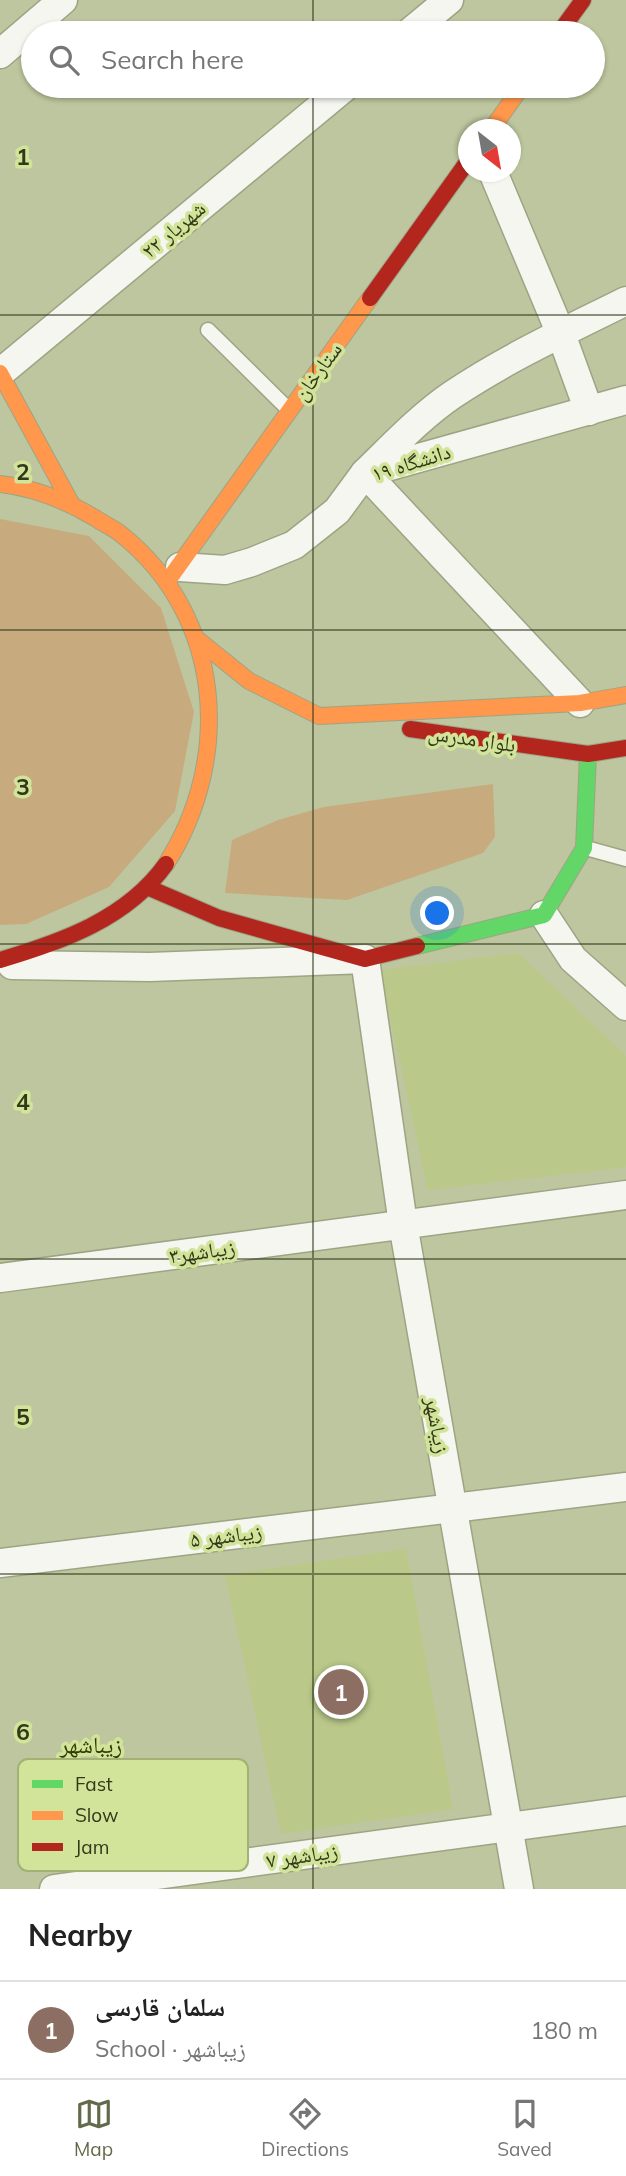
<!DOCTYPE html>
<html lang="en">
<head>
<meta charset="utf-8">
<style>
	:root { --surface:#fff; --page:#f2f2f2; --text:#222; --muted:#767676; --line:#e0e0e0; --accent:#636a49 }
	body { margin:0; font-family:Mulish,"Noto Naskh Arabic",sans-serif; background:var(--page); color:var(--text) }
	.compass { position:absolute; left:458px; top:119px; width:63px; height:63px; border-radius:50%; background:var(--surface); box-shadow:0 2px 5px #0004; rotate:149deg }
	.you { position:absolute; left:438px; top:914px; width:24px; height:24px; margin:-18px; border:5px solid #fff; border-radius:50%; background:#1a73e8; box-shadow:0 0 0 10px #1a73e833 }
	.badge { display:grid; place-items:center; width:46px; height:46px; border-radius:50%; background:var(--accent); color:#fff; font-size:23px; font-weight:700 }
	.pin { position:absolute; translate:-50% -50%; border:4px solid #fff; box-shadow:0 2px 7px #0006 }
	.list { margin:0; padding:0; list-style:none }
	h2 { display:flex; justify-content:space-between; align-items:center; height:91px; margin:0; padding:0 28px; font-size:30px }
	h2 small { font-size:23px; font-weight:400; color:var(--muted) }
	.list li { display:grid; grid-template-columns:46px 1fr auto; gap:21px; align-items:center; box-sizing:border-box; height:98px; padding:0 28px; border-top:2px solid var(--line) }
	.list b { display:block; font-size:26px; white-space:nowrap }
	.list p { margin:0; font-size:23px; white-space:nowrap; color:var(--muted) }
	.list em { font-size:23px; font-style:normal; color:var(--muted) }
	.icon { flex:none; width:38px; height:38px; fill:none; stroke:currentColor; stroke-width:2; stroke-linecap:round; stroke-linejoin:round }
	.map { position:relative; flex:none; width:626px; height:1889px; overflow:hidden }
	.search { position:absolute; background:var(--surface); box-shadow:0 2px 5px #0004; left:21px; right:21px; top:21px; height:77px; display:flex; align-items:center; gap:18px; box-sizing:border-box; padding:0 24px; border-radius:38px; color:var(--muted); font-size:26px }
	.sheet { height:189px; background:var(--surface) }
	nav { display:flex; justify-content:space-around; align-items:center; box-sizing:border-box; height:98px; border-top:2px solid var(--line); background:var(--surface); font-size:19px; color:var(--muted) }
	nav a { display:grid; justify-items:center; gap:4px }
	nav .on { color:var(--accent) }
	.map>svg:first-child { display:block }
</style>
</head>
<body>
<div class="map">
<svg width="626" height="1889" viewBox="0 0 626 1889">
	<rect width="100%" height="100%" fill="#bdc69e"/>
	<g fill="#bac98a">
		<polygon points="518,953 626,1056 626,1167 428,1190 380,970"/>
		<polygon points="406,1549 453,1809 281,1834 225,1575"/>
	</g>
	<g fill="#c7ab7e">
		<polygon points="0,519 89,536 161,608 194,712 175,811 109,887 26,924 0,925"/>
		<polygon points="493,784 495,837 483,853 347,900 225,893 232,840 278,820 324,807"/>
	</g>
	<g fill="none" stroke-linecap="round" stroke-linejoin="round">
		<defs>
			<g id="lane">
				<polyline points="208,330 289,410"/>
				<polyline points="586,848 626,859"/>
			</g>
			<g id="street">
				<polyline points="409,33 449,0"/>
				<polyline points="0,54 63,0"/>
				<polyline points="493,172 561,334 589,411"/>
				<polyline points="0,373 346,86"/>
				<polyline points="180,567 225,570 252,562 294,545 337,511 365,473 626,400"/>
				<path d="M580 703 365 473C393 446 420 417 452 395 507 358 568 330 626 301"/>
				<polyline points="544,915 573,959 626,1006"/>
				<polyline points="12,965 150,967 365,959 403,1224 519,1889"/>
				<polyline points="0,1278 626,1195"/>
				<polyline points="0,1563 626,1487"/>
				<polyline points="54,1889 626,1811"/>
			</g>
			<polyline id="fast" points="417,946 544,915 584,848 588,754"/>
			<g id="slow">
				<polyline points="491,130 522,86"/>
				<polyline points="0,373 71,503"/>
				<path d="M0 484C35 488 65 500 95 518 104 524 114 528 122 535 224 617 233 759 166 864"/>
				<polyline points="167,582 370,298"/>
				<polyline points="197,639 249,681 319,716 580,703 626,695"/>
			</g>
			<g id="jam">
				<polyline points="559,33 583,0"/>
				<polyline points="370,298 468,161"/>
				<polyline points="410,729 588,754 626,748"/>
				<polyline points="147,887 219,918 365,959 417,946"/>
				<path d="M0 960C61 942 127 919 166 864"/>
			</g>
		</defs>
		<use href="#lane" stroke="#9da484" stroke-width="17"/>
		<use href="#street" stroke="#9da484" stroke-width="31"/>
		<use href="#fast" stroke="#9da484" stroke-width="18"/>
		<use href="#slow" stroke="#9da484" stroke-width="18"/>
		<use href="#jam" stroke="#9da484" stroke-width="18"/>
		<use href="#lane" stroke="#f5f6f0" stroke-width="14"/>
		<use href="#street" stroke="#f5f6f0" stroke-width="28"/>
		<use href="#fast" stroke="#63d668" stroke-width="16"/>
		<use href="#slow" stroke="#ff974d" stroke-width="16"/>
		<use href="#jam" stroke="#b3261e" stroke-width="16"/>
	</g>
	<path fill="none" stroke="#32391b" stroke-width="2" stroke-opacity="0.55" d="M313 0V33M313 86V1889M0 315H626M0 630H626M0 944H626M0 1259H626M0 1574H626"/>
	<g text-anchor="middle" dominant-baseline="central" stroke-width="7" stroke-linejoin="round" paint-order="stroke">
		<g font-size="21" fill="#32391b" stroke="#d2e49a">
			<text transform="translate(173 229) rotate(-40)">شهریار ۲۲</text>
			<text transform="translate(317 371) rotate(-54)">ستارخان</text>
			<text transform="translate(411 462) rotate(-17)">دانشگاه ۱۹</text>
			<text transform="translate(472 738) rotate(8)">بلوار مدرس</text>
			<text transform="translate(202 1251) rotate(-8)">زیباشهر۳</text>
			<text transform="translate(438 1425) rotate(80)">زیباشهر</text>
			<text transform="translate(226 1535) rotate(-7)">زیباشهر ۵</text>
			<text transform="translate(302 1855) rotate(-8)">زیباشهر ۷</text>
		</g>
		<g font-size="23" fill="#313c01" stroke="#d2e49a">
			<text x="91" y="1744">زیباشهر</text>
		</g>
	</g>
	<rect x="18" y="1759" width="230" height="112" rx="10" fill="#d2e49a" stroke="#a2b174" stroke-width="2"/>
	<rect x="32" y="1780" width="31" height="8" fill="#63d668"/>
	<rect x="32" y="1811" width="31" height="9" fill="#ff974d"/>
	<rect x="32" y="1843" width="31" height="8" fill="#b3261e"/>
	<g font-size="19" fill="#32391b">
		<text x="75" y="1791">Fast</text>
		<text x="75" y="1822">Slow</text>
		<text x="75" y="1854">Jam</text>
	</g>
	<g font-size="23" text-anchor="middle" font-weight="bold" fill="#32391b" stroke="#d2e49a" stroke-width="7" stroke-linejoin="round" paint-order="stroke">
		<text x="23" y="165">1</text>
		<text x="23" y="480">2</text>
		<text x="23" y="795">3</text>
		<text x="23" y="1110">4</text>
		<text x="23" y="1425">5</text>
		<text x="23" y="1740">6</text>
	</g>
</svg>
<svg class="compass" viewBox="-18 -18 36 36"><path d="M0-13l5 13h-10z" fill="#e53935"/><path d="M0 13l5-13h-10z" fill="#767676"/></svg>
<div class="you"></div>
<div class="pin badge" style="left:341px;top:1692px;background:#8d6e63">1</div>
<div class="search"><svg class="icon" aria-label="search" viewBox="0 0 24 24"><circle cx="10" cy="10" r="6"/><path d="M15 15l6 6"/></svg>Search here</div>
</div>
<section class="sheet">
<h2>Nearby<small></small></h2>
<ul class="list">
<li><span class="badge" style="background:#8d6e63">1</span><div><b>سلمان قارسی</b><p>School · زیباشهر</p></div><em>180 m</em></li>
</ul>
</section>
<nav>
<a class="on"><svg class="icon" aria-label="map" viewBox="0 0 24 24"><path d="M3 6l6-2 6 2 6-2v14l-6 2-6-2-6 2zM9 4v14M15 6v14"/></svg>Map</a>
<a><svg class="icon" aria-label="directions" viewBox="0 0 24 24"><path d="M12 3l9 9-9 9-9-9zM9 14v-3h6M13 9l2 2-2 2"/></svg>Directions</a>
<a><svg class="icon" aria-label="saved" viewBox="0 0 24 24"><path d="M7 4h10v16l-5-4-5 4z"/></svg>Saved</a>
</nav>
</body>
</html>
